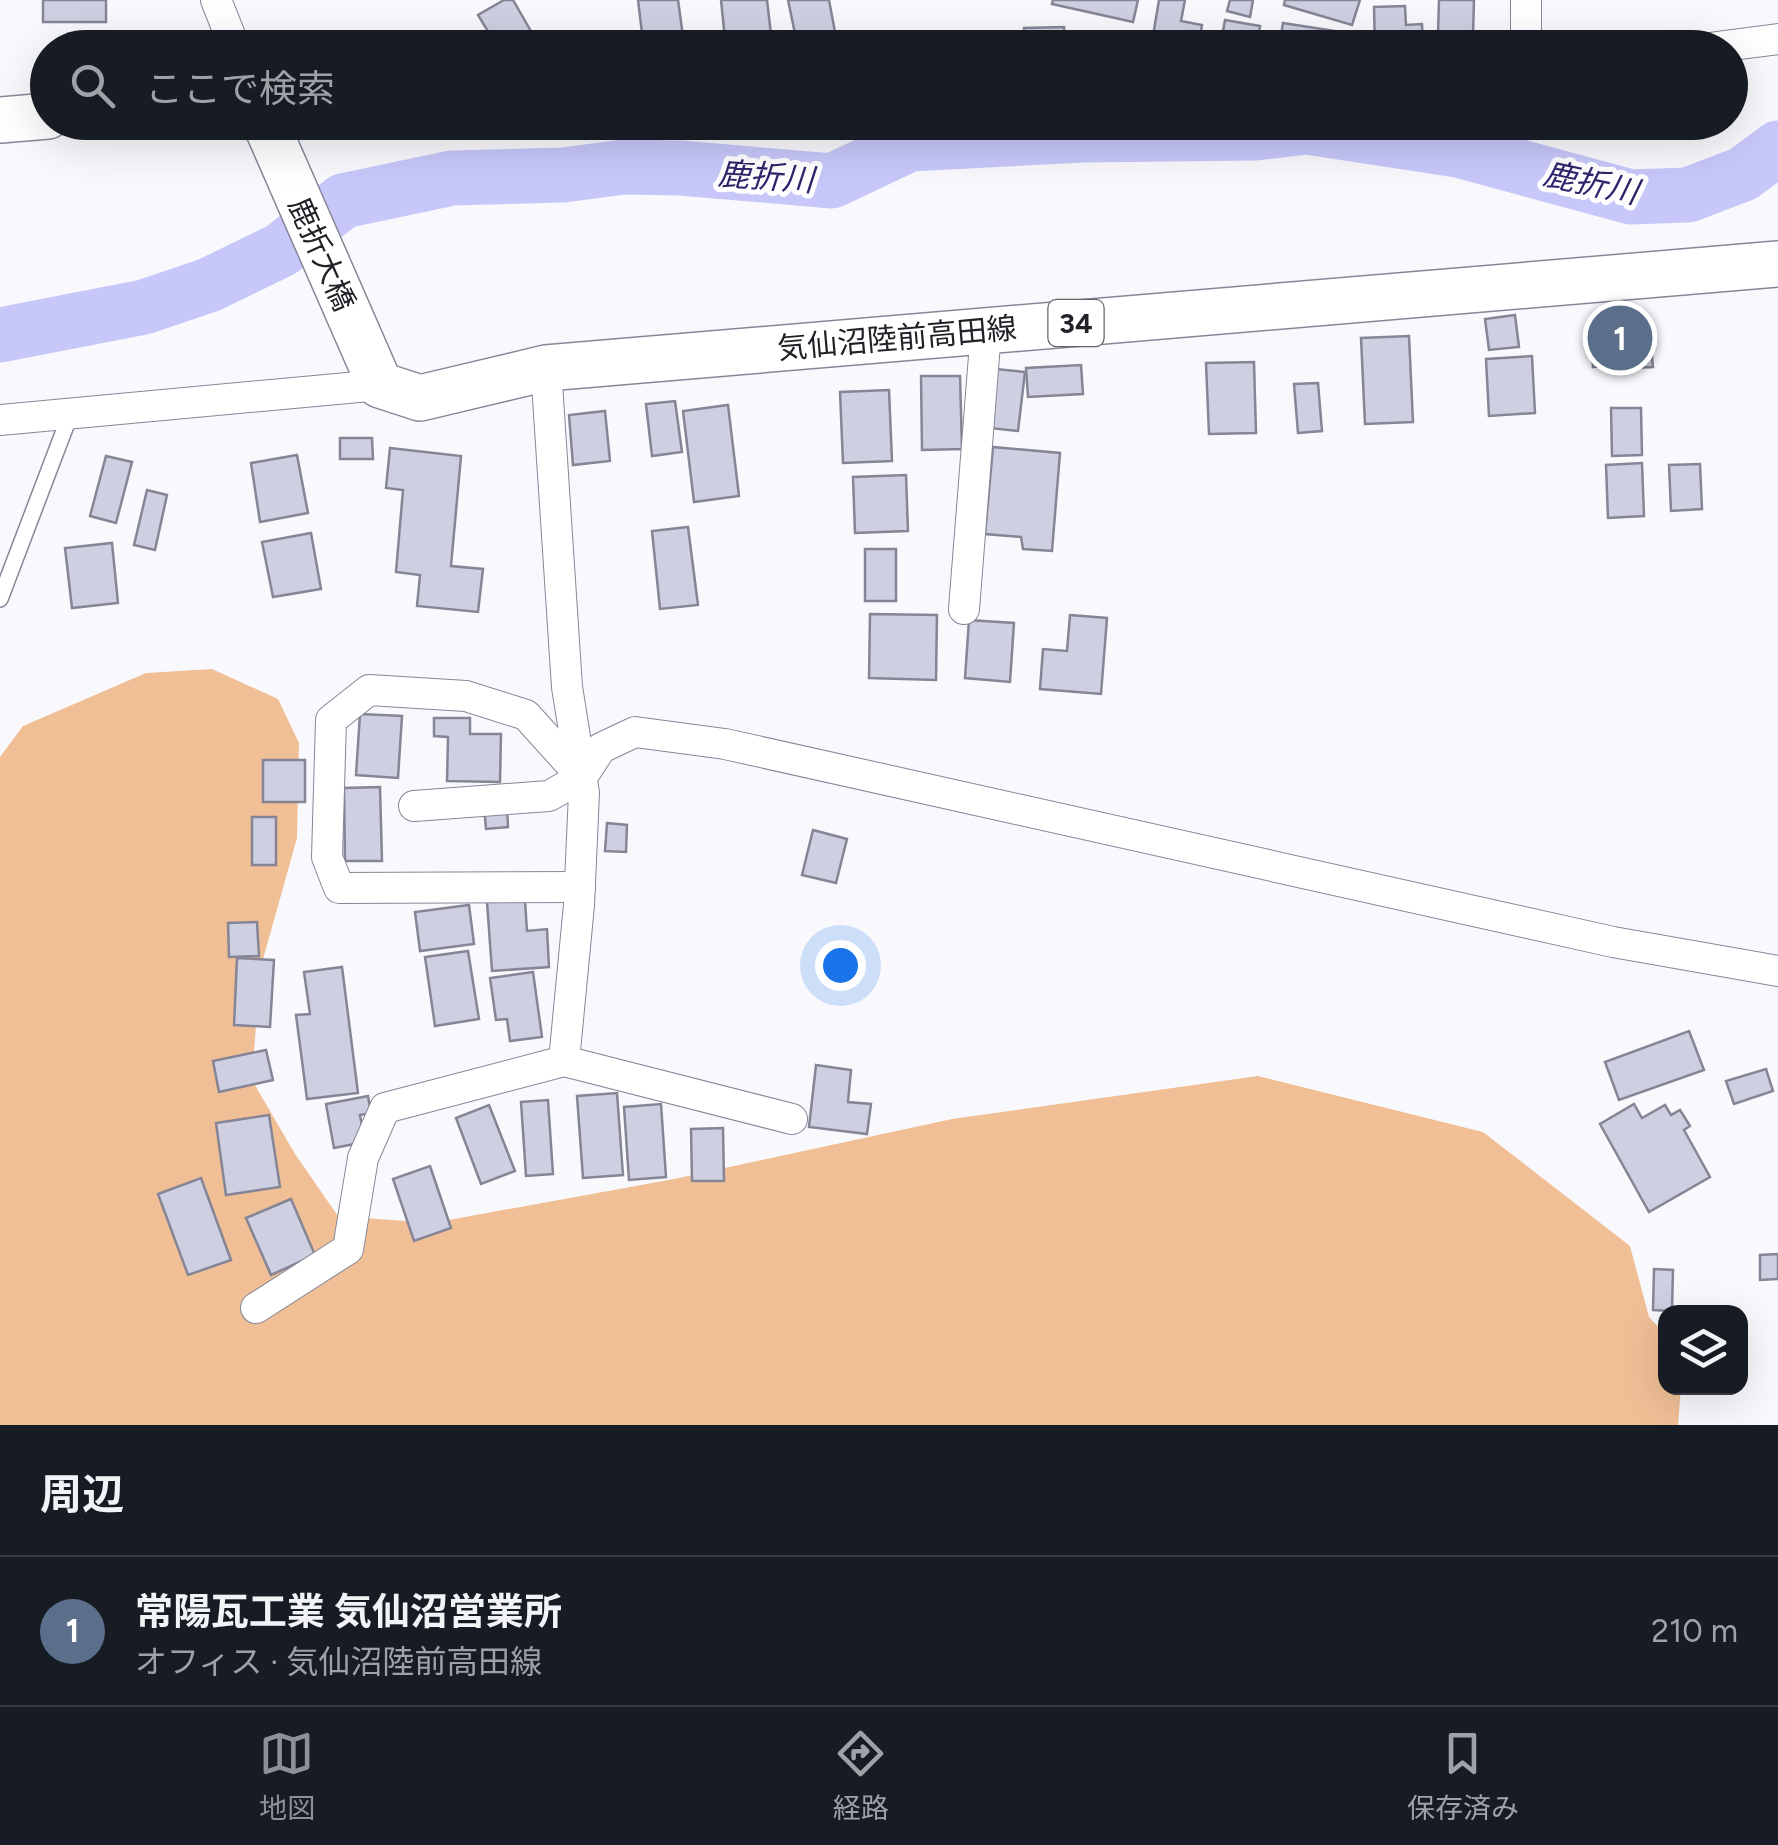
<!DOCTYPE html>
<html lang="ja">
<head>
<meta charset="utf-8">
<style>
	:root { --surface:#171b24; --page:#242831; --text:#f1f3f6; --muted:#9ea1a6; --line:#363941; --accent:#8c9099 }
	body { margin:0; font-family:Figtree,"Noto Sans JP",sans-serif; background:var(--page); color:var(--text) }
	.controls { position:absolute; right:30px; bottom:30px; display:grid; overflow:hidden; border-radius:20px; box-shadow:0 10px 40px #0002 }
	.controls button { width:90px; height:90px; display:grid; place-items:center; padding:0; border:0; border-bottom:2px solid var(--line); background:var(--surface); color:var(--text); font:50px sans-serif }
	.you { position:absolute; left:840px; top:965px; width:35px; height:35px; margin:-25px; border:8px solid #fff; border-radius:50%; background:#1a73e8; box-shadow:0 0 0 15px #1a73e833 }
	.badge { display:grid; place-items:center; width:65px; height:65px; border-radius:50%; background:var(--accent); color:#fff; font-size:32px; font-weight:700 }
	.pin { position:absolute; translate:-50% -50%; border:5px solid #fff; box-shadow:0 2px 10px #0006 }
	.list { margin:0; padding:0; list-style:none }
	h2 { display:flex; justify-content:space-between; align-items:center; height:130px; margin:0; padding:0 40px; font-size:42px }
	h2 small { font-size:32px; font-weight:400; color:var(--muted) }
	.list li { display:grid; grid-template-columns:65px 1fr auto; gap:30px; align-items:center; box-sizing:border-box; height:150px; padding:0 40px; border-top:2px solid var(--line) }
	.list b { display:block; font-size:38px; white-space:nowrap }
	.list p { margin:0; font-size:32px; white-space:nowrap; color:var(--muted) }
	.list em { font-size:32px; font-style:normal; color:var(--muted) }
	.icon { flex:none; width:55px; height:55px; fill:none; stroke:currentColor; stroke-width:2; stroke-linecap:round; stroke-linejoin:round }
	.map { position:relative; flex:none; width:1778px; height:1425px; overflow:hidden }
	.search { position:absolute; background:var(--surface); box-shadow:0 10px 40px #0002; left:30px; right:30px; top:30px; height:110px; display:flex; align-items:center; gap:25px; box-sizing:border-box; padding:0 35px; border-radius:55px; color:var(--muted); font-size:38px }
	.sheet { height:280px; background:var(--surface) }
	nav { display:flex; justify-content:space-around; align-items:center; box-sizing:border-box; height:140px; border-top:2px solid var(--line); background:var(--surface); font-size:28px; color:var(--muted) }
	nav a { display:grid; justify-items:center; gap:5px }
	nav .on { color:var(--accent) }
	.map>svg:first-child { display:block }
</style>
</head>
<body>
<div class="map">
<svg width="1778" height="1425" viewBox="0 0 1778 1425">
	<rect width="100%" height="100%" fill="#f9f9fd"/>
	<polygon fill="#f0bf96" points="212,669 278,699 299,743 297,838 260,970 252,1080 295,1154 338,1216 432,1223 674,1179 952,1119 1258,1076 1483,1132 1630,1246 1649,1317 1665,1334 1666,1388 1681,1388 1678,1425 0,1425 0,757 23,726 146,673"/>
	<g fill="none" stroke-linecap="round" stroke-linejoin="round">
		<polyline stroke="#c7c7fa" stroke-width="55" points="0,335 144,307 209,285 281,250 343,201 452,178 563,175 624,167 680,168 832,181 910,144 1082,135 1255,133 1307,127 1458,150 1631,197 1688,195 1743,174 1778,148"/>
	</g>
	<g fill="#cfcfe2" stroke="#858596" stroke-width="2.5">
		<rect x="43" y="0" width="63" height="22"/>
		<polygon points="504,0 513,0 532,33 508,48 498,48 478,15"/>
		<polygon points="638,0 678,0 683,36 643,41"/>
		<polygon points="721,0 767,0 771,34 725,39"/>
		<polygon points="788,0 829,0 838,48 798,48"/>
		<polygon points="1053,0 1138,0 1133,22 1052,4"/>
		<polygon points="1159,0 1185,0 1181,21 1202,25 1198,48 1151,48"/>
		<polygon points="1230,0 1253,0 1250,17 1227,11"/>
		<polygon points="1285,0 1360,0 1352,25 1284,5"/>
		<polygon points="1439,0 1474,0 1473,35 1438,33"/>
		<polygon points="1405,6 1406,25 1422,24 1423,48 1375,48 1374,7"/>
		<polygon points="1225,20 1260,26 1256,48 1220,48"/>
		<polygon points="1283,23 1335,31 1332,48 1279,48"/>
		<polygon points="1064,27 1065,48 1024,48 1024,28"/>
		<polygon points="1515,315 1519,347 1489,350 1485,319"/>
		<polygon points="1648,316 1653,367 1632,368 1628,317"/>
		<polygon points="1617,319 1621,364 1593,367 1590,321"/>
		<polygon points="1409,336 1413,422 1365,424 1361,338"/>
		<polygon points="1532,356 1535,413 1489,416 1486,359"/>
		<polygon points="1254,362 1256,433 1209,434 1206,363"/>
		<polygon points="1081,365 1083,394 1028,397 1026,368"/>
		<polygon points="996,369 1025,372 1018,431 989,428"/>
		<polygon points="921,376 960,376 962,449 922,450"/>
		<polygon points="1318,383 1322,431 1298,433 1294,384"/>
		<polygon points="889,390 892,461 843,463 840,392"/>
		<polygon points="675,401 682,452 652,456 646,404"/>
		<polygon points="728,405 739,496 694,502 683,411"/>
		<polygon points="1611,408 1641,408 1642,455 1612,456"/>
		<polygon points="605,411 610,461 573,465 569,415"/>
		<polygon points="340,438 372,438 373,459 340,459"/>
		<polygon points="993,447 1060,453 1052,551 1023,549 1021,537 985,534"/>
		<polygon points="390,448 461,456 451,566 483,569 478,612 417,606 420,575 396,572 403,490 386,488"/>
		<polygon points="297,455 308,513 260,522 251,463"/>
		<polygon points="106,456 132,462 116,523 90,516"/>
		<polygon points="1642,463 1644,516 1608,518 1606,465"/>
		<polygon points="1700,464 1702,509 1671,511 1669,465"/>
		<polygon points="906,475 908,531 855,533 853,477"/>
		<polygon points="147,490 167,495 155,550 134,545"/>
		<polygon points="688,527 698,605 660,609 652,531"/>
		<polygon points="311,533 321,589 273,597 262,542"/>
		<polygon points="112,543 118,603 72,608 65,548"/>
		<rect x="865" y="549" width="31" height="52"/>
		<polygon points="870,614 937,615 936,680 869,678"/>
		<polygon points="1070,615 1107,618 1101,694 1040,689 1043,649 1067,651"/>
		<polygon points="969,620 1014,623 1010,682 965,678"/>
		<polygon points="360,714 402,716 398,778 356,775"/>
		<polygon points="434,718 470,718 470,734 501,734 500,782 447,781 448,737 434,736"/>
		<rect x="263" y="760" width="42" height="42"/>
		<polygon points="380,787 382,861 345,861 344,788"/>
		<polygon points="507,805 508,827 486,829 484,807"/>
		<rect x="252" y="817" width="24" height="48"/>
		<polygon points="607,823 627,825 626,852 605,851"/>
		<polygon points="813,830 847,839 836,883 802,875"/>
		<polygon points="525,900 527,931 547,929 549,967 492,971 487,902"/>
		<polygon points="469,905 474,944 420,951 415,912"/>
		<polygon points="257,922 259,956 229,957 228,923"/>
		<polygon points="468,951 479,1019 435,1026 425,957"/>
		<polygon points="237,958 274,960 270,1027 234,1025"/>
		<polygon points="342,967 358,1093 307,1099 296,1015 310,1014 304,972"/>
		<polygon points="533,972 542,1037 510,1041 507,1019 496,1020 490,978"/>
		<polygon points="1689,1031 1704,1070 1619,1100 1605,1062"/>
		<polygon points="266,1050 273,1080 219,1092 213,1061"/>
		<polygon points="816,1065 851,1070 848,1102 871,1104 867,1134 809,1127"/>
		<polygon points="1766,1069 1773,1091 1734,1104 1726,1081"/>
		<polygon points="617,1093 623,1175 583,1178 577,1096"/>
		<polygon points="368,1096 371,1113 360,1115 365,1142 334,1148 326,1104"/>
		<polygon points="548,1100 553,1174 526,1176 521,1102"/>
		<polygon points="661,1104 666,1177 629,1180 624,1107"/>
		<polygon points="1634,1104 1642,1118 1665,1105 1671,1115 1680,1110 1690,1126 1684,1130 1710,1177 1649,1212 1600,1124"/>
		<polygon points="489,1105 515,1171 481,1184 456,1118"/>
		<polygon points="269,1115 280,1187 226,1195 216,1123"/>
		<polygon points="723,1128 724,1181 692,1181 691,1129"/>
		<polygon points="430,1166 451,1228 414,1241 393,1179"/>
		<polygon points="201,1178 231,1260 188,1275 158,1194"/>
		<polygon points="291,1199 315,1255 271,1275 246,1218"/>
		<polygon points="1778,1254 1778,1279 1760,1280 1760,1255"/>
		<polygon points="1654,1269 1673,1270 1672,1311 1653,1310"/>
	</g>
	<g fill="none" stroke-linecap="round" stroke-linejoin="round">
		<defs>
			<polyline id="service" points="0,599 70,415"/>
			<g id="minor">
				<polyline points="216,0 235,48"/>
				<polyline points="1526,48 1526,0"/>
				<polyline points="1709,48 1778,39"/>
				<polyline points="0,420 380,385"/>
				<polyline points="964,609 986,331"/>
				<polyline points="582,777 601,748 635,732 725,744 1613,942 1778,971"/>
				<polyline points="414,806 549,796 582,777 526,715 466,696 369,690 331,720 327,857 339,888 580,887"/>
				<polyline points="564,1061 792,1119"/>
				<polyline points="256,1308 348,1249 363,1158 385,1108 564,1061 579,905 584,793 567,687 546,368"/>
			</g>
			<g id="primary">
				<polyline points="0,120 48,116"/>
				<polyline points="265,122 380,385 420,398 546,368 1778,264"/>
			</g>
		</defs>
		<use href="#service" stroke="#868697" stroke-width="18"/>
		<use href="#minor" stroke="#868697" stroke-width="32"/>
		<use href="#primary" stroke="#868697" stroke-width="48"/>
		<use href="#service" stroke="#fff" stroke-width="15"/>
		<use href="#minor" stroke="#fff" stroke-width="30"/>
		<use href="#primary" stroke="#fff" stroke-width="45"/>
	</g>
	<g text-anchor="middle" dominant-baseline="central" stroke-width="10" stroke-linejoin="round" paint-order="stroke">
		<rect fill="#fff" stroke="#646468" stroke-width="2.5" x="1048.5" y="300" width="55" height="46" rx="8"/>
		<g font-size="28" font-weight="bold" fill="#212127">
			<text x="1076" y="323">34</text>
		</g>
		<g font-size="30" fill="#212127" stroke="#fff">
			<text transform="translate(322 254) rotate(66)">鹿折大橋</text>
			<text transform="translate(897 338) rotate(-5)">気仙沼陸前高田線</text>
		</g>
		<g font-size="32" font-style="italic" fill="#30256c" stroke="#fff">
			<text transform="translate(766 177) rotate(4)">鹿折川</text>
			<text transform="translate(1591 183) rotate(12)">鹿折川</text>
		</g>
	</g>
</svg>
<div class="controls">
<button><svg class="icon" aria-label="layers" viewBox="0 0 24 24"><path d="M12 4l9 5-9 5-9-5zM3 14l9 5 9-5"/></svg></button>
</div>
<div class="you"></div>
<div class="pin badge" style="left:1620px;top:338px;background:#5c6f8a">1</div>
<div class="search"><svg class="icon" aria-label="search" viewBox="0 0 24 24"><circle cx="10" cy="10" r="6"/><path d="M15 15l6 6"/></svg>ここで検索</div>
</div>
<section class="sheet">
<h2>周辺<small></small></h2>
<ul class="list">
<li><span class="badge" style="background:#5c6f8a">1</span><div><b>常陽瓦工業 気仙沼営業所</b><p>オフィス · 気仙沼陸前高田線</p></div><em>210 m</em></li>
</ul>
</section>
<nav>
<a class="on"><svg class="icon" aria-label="map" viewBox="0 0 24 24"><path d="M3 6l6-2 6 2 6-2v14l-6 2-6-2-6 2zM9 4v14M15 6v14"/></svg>地図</a>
<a><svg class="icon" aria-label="directions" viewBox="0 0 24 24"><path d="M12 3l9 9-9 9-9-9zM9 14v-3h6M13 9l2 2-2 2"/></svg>経路</a>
<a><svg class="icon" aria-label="saved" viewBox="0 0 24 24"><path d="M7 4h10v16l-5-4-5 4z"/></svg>保存済み</a>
</nav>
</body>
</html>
